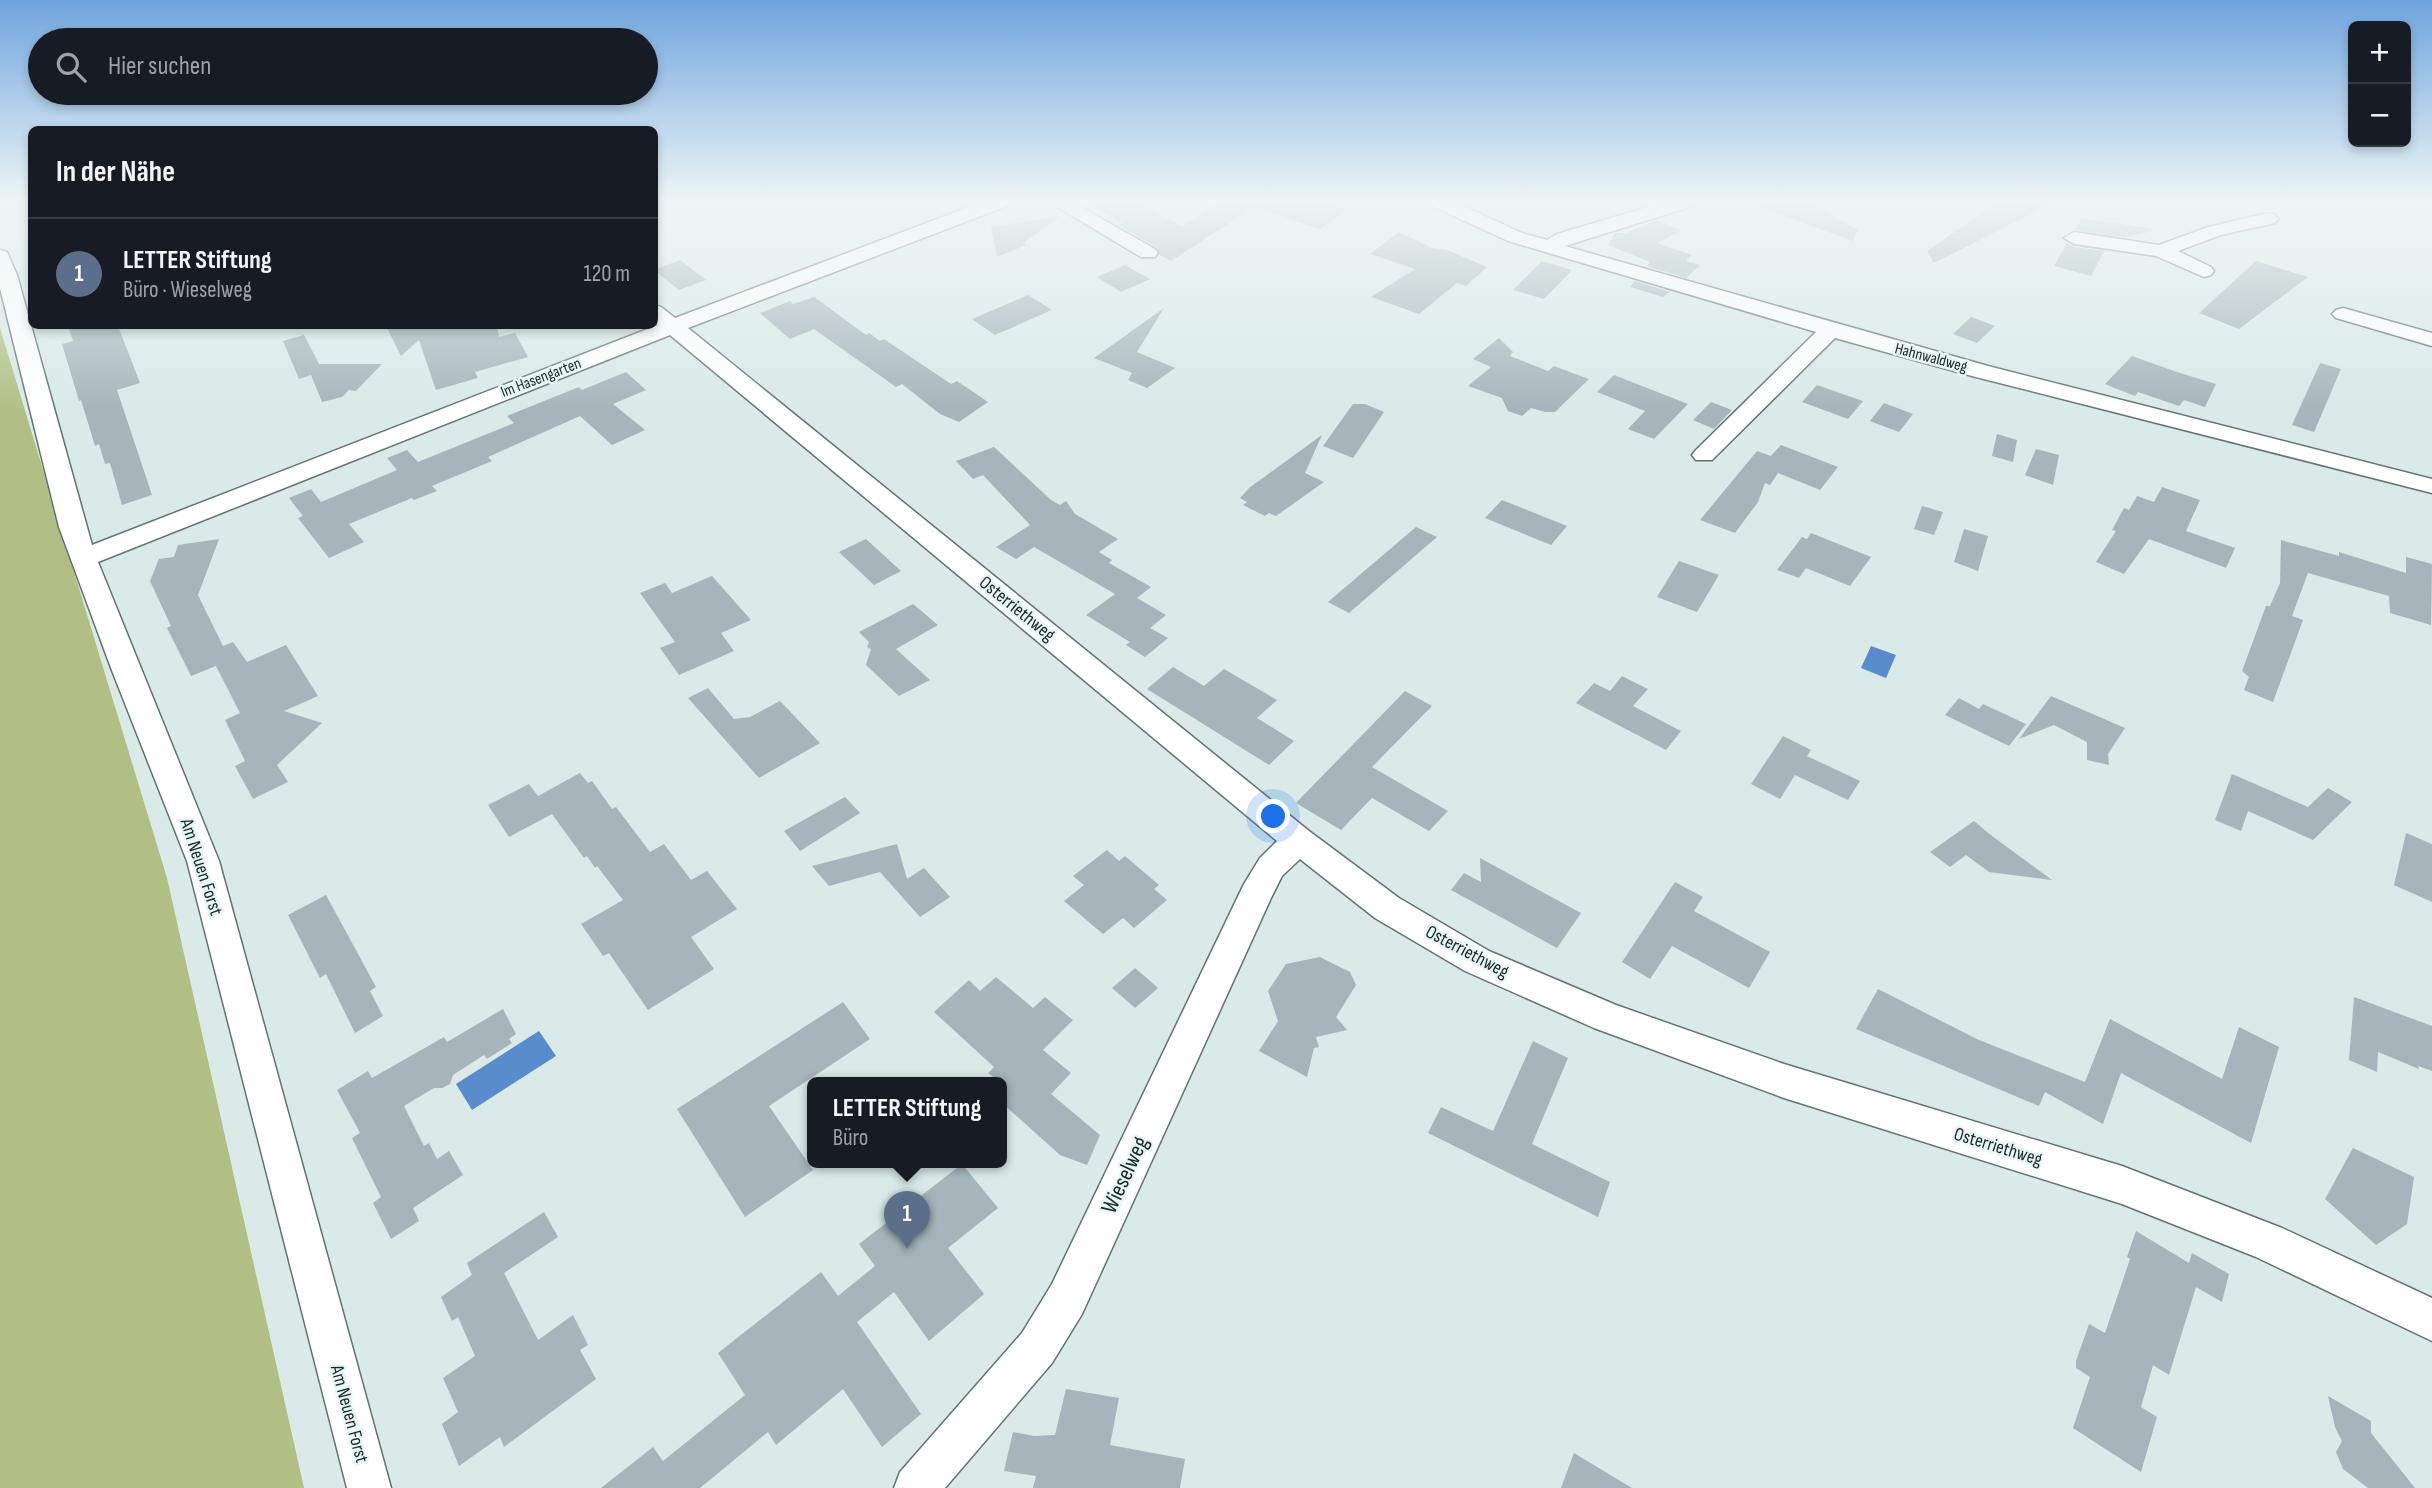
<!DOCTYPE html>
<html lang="de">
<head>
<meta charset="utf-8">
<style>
	:root { --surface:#171b24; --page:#242831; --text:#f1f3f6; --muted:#9ea1a6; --line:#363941; --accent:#db2777 }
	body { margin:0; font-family:"Sofia Sans Condensed",sans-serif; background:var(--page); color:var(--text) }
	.controls { position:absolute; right:21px; top:21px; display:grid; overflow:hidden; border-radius:10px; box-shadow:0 4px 10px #0003 }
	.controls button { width:63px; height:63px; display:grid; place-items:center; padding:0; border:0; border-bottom:2px solid var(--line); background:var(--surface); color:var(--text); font:35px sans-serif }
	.you { position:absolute; left:1274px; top:817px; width:24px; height:24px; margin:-18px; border:5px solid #fff; border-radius:50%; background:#1a73e8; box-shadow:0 0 0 10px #1a73e833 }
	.badge { display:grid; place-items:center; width:46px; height:46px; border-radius:50%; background:var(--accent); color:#fff; font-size:23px; font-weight:700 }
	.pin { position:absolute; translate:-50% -58px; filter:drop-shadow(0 2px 4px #0008) }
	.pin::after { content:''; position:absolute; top:37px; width:24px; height:21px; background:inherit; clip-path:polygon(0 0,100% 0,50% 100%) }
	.popup { position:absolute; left:807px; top:1077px; width:200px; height:91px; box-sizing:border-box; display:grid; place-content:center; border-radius:10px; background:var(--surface); filter:drop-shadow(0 2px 5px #0005); font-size:23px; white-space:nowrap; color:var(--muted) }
	.popup b { font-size:26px; color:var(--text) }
	.popup::after { content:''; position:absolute; left:50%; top:100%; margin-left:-14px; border:14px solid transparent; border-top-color:var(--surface) }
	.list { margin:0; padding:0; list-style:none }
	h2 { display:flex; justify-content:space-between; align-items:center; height:91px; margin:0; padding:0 28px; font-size:30px }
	h2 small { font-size:23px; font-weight:400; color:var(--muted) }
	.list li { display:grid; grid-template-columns:46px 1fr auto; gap:21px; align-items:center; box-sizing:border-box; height:112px; padding:0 28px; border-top:2px solid var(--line) }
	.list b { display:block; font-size:26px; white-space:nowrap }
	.list p { margin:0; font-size:23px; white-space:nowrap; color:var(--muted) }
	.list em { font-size:23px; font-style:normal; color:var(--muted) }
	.icon { flex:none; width:38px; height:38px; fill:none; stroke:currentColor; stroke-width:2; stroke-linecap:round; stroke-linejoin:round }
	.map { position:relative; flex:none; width:2432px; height:1488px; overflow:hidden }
	.search { position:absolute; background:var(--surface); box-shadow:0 4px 10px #0003; left:28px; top:28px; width:630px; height:77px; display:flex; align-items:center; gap:18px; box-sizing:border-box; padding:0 24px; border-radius:38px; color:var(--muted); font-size:26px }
	.panel { position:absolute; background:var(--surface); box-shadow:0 4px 10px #0003; left:28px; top:126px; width:630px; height:203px; border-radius:10px }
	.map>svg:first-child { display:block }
</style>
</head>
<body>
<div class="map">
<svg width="2432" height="1488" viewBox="0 0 2432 1488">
	<rect width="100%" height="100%" fill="#d9eae8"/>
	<polygon fill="#b1bf84" points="0,328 167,878 304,1488 0,1488"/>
	<g fill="#588ccd">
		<polygon points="1871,646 1896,655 1886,678 1861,668"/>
		<polygon points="539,1031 556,1056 472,1110 456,1084"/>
	</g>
	<g fill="#a6b5bb">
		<polygon points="1087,202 1143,205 1182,226 1219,202 1324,202 1348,210 1320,229 1254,207 1171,261 1160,255 1156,247 1118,225 1123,223"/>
		<polygon points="1754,202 1809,202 1858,230 1853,241 1754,205"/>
		<polygon points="1998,202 2054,202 1934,263 1927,251"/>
		<polygon points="1060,216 1024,242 1026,245 997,257 991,227"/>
		<polygon points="2082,218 2153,229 2153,231 2124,237 2075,230"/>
		<polygon points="1657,220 1682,230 1657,243 1692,255 1686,261 1700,265 1686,278 1647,266 1650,262 1608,245 1615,233 1627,233"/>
		<polygon points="1399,232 1432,248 1447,250 1487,267 1466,286 1457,283 1419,314 1371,297 1415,269 1370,254"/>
		<polygon points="2067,243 2074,247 2104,251 2091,276 2054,266"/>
		<polygon points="680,260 706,280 679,290 654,270"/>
		<polygon points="1542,261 1572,270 1544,299 1513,290"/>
		<polygon points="2256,261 2308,277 2239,329 2199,313"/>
		<polygon points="1125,265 1150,279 1121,292 1097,277"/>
		<polygon points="1635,281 1670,292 1663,297 1630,287"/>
		<polygon points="1028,295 1052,310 995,335 972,319"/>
		<polygon points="814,297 866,335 869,333 880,341 884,339 951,384 957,381 988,402 959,422 940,414 902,384 896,387 814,329 790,339 760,313 790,301 793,304"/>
		<polygon points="1164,308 1137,352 1175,368 1147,388 1128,380 1132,373 1094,358"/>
		<polygon points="1971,317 1995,326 1977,343 1953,334"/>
		<polygon points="68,326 118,326 140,383 117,390 152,495 122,505 110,463 105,464 99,444 95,446 81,400 79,401 62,344 73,341"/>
		<polygon points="386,326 497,326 499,337 515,333 528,357 475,372 478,378 436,390 419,340 401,356"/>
		<polygon points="304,335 319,364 382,364 356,391 349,390 342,397 322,402 311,375 299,379 283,341"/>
		<polygon points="1499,338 1513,352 1510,356 1548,371 1554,366 1589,379 1555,412 1545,412 1531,408 1522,416 1508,411 1502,398 1468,386 1491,367 1473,359"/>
		<polygon points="2132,356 2177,372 2216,384 2205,407 2184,400 2179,406 2138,392 2135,396 2105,384"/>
		<polygon points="2320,363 2341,369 2314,432 2292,425"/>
		<polygon points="626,372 646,390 613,404 645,430 612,445 580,416 488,457 492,461 432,486 437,491 414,500 412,498 349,524 364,542 329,558 298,518 303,516 289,498 311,489 321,502 397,470 387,458 407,450 418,462 514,423 507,416 579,387 582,390"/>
		<polygon points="1614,375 1688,404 1654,439 1628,429 1645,411 1597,392"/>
		<polygon points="1817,385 1863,401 1848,419 1802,402"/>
		<polygon points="1711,402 1732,410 1714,429 1693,420"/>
		<polygon points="1884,403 1913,414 1899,432 1870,421"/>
		<polygon points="1353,404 1365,404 1384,412 1353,458 1323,446"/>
		<polygon points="1997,434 2017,440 2013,462 1992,456"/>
		<polygon points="1322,435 1305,473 1324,482 1276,516 1269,513 1265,516 1243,505 1247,502 1240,498 1249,488"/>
		<polygon points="1781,445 1838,467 1820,490 1778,473 1770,485 1765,483 1758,502 1735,533 1700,520 1757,451 1771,456"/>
		<polygon points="994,447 1051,500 1060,505 1066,501 1075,514 1118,539 1099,552 1112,560 1109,563 1151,587 1137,598 1166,615 1150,628 1168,638 1145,657 1126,645 1130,642 1086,615 1115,594 1034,547 1016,559 996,547 1030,525 983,475 973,479 956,461"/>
		<polygon points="2036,449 2059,455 2053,485 2025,475"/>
		<polygon points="2162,487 2200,500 2186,531 2235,548 2226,568 2149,539 2124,574 2096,562 2116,531 2112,530 2124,508 2129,510 2137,496 2154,502"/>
		<polygon points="1502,500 1567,526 1551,545 1485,518"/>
		<polygon points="1922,506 1943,512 1934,535 1914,529"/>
		<polygon points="1416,527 1437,537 1349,613 1328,602"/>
		<polygon points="1964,529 1988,536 1978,571 1954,562"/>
		<polygon points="1811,533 1871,557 1850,586 1806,568 1799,578 1777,570 1802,537 1807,539"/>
		<polygon points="219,539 198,595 223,646 233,642 247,662 286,645 318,696 284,711 322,723 277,765 288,782 253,799 235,766 245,761 225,720 240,713 216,666 191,676 167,628 171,626 150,581 159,559 174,557 178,545"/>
		<polygon points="866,539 901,571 874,585 839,552"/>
		<polygon points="2281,540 2339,556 2339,552 2406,573 2406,557 2432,564 2431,625 2390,613 2389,596 2308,573 2292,616 2303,620 2273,702 2244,690 2249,677 2242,671 2266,606 2270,606 2280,583"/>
		<polygon points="1679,561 1719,575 1697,612 1657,597"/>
		<polygon points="712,576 751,620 721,633 734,651 679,675 660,648 675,642 640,593 665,583 672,593"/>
		<polygon points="913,604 938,625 896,649 930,680 899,696 866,665 871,649 867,647 869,642 859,632"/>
		<polygon points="1173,667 1204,686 1224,669 1277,700 1257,718 1294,741 1269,765 1147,689"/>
		<polygon points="1622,676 1648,689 1633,706 1681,731 1666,750 1576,703 1594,683 1610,691"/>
		<polygon points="708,688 734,719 750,717 780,701 820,743 759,778 688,698"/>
		<polygon points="1405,691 1432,706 1372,767 1448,811 1429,831 1372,798 1341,830 1296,803"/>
		<polygon points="2051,696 2125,728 2108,754 2109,765 2087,760 2087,742 2054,725 2019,739"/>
		<polygon points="1959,698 1979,709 1983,704 2026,724 2009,746 1945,715"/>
		<polygon points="1783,736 1811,750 1807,756 1860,781 1848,800 1795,775 1780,799 1751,784"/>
		<polygon points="580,773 588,783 592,781 612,809 616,807 650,852 664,844 691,880 707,871 737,909 691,937 714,969 648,1010 609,953 603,956 581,924 623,900 597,866 595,868 587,856 584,858 552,814 509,837 488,805 529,784 538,796"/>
		<polygon points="2232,774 2308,807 2328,788 2352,802 2313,840 2248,811 2241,831 2215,820"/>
		<polygon points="845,797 860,813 800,851 784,831"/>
		<polygon points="1974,821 1992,836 2052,880 1989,872 1966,855 1950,867 1930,852"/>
		<polygon points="2406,833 2432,844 2432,902 2394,885"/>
		<polygon points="897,844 907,879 924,868 950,897 920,917 880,872 829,886 812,866"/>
		<polygon points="1107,850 1119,861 1125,856 1159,885 1154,889 1167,900 1134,928 1123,918 1103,934 1064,901 1084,885 1073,876"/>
		<polygon points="1480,858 1581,913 1557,948 1451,890 1464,873 1481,882"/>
		<polygon points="1675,882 1703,897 1694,911 1770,952 1749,988 1672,946 1650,979 1622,962"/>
		<polygon points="326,895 376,987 370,991 383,1016 355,1033 326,974 320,978 288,915"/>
		<polygon points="1320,957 1350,972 1356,985 1336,1017 1347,1030 1316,1037 1319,1047 1314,1048 1307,1077 1259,1051 1278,1021 1268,991 1286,964"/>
		<polygon points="1135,968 1158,988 1135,1008 1112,988"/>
		<polygon points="996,977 1033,1008 1045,997 1073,1020 1043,1050 1071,1073 1051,1094 1100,1135 1087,1165 1060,1155 1002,1103 1002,1083 988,1073 994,1067 934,1012 969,980 980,991"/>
		<polygon points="1878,989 1979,1040 2085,1082 2110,1019 2222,1079 2239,1027 2279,1047 2251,1143 2121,1073 2103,1124 2045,1092 2039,1106 1856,1029"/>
		<polygon points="2354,997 2432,1026 2432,1071 2418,1066 2419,1069 2378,1052 2377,1072 2349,1060"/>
		<polygon points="843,1002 870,1039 769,1106 813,1170 745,1217 677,1109"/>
		<polygon points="503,1009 516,1034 509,1039 512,1043 487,1059 484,1055 453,1075 450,1084 442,1088 434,1088 404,1106 424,1146 429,1143 437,1159 449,1151 463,1175 413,1208 419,1221 391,1239 373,1203 381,1197 352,1138 360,1133 337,1090 368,1071 372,1078 444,1037 447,1042"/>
		<polygon points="1533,1041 1568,1058 1532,1144 1610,1182 1598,1217 1428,1133 1441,1107 1493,1131"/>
		<polygon points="2353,1148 2414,1177 2407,1224 2376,1245 2325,1199"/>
		<polygon points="962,1164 998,1208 948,1248 984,1294 929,1341 894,1292 857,1322 921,1414 882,1447 843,1389 776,1445 768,1432 700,1488 601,1488 653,1447 663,1461 745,1395 718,1353 821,1272 838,1296 875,1266 859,1244"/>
		<polygon points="544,1212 558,1237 504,1273 538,1340 573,1315 588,1345 580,1350 596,1379 504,1447 500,1437 459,1466 442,1424 458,1412 443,1378 475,1356 458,1317 452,1321 441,1297 472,1275 467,1263"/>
		<polygon points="2136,1231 2189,1263 2192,1253 2229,1274 2222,1302 2196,1287 2169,1375 2153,1365 2141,1407 2157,1417 2141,1472 2073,1428 2090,1377 2076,1368 2076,1361 2089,1324 2105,1333 2130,1259 2127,1257"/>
		<polygon points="1066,1389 1119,1398 1110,1445 1185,1459 1180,1488 1033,1488 1036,1476 1004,1471 1013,1432 1034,1436 1055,1435"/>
		<polygon points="2328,1396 2371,1421 2371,1433 2415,1488 2368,1488 2343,1469 2336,1452 2342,1441 2335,1427"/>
		<polygon points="1574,1453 1632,1488 1561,1488"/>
	</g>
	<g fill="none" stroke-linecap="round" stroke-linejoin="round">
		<defs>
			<g id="minor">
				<polygon points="982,202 1009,202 1007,206 688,328 1309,831 1399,898 1489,951 1616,1005 1784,1064 2122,1166 2282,1228 2432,1298 2432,1341 2256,1257 2122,1204 1784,1098 1594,1028 1465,971 1375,918 1300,859 1282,876 1271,898 1082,1314 1052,1363 945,1488 894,1488 900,1472 1022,1333 1052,1284 1244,884 1260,858 1277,841 670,335 98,562 219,861 391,1488 347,1488 187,861 111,668 59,527 0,288 0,250 7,252 17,275 92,545 658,325 654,322 654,305 661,307 675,318"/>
				<polygon points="1049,202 1072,202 1155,249 1158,253 1155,257 1141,257"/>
				<polygon points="1430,202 1455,202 1522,233 1547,240 1557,234 1665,202 1695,202 1693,206 1565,246 1988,366 2432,479 2432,493 1972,376 1835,338 1712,460 1696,460 1692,455 1696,450 1816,332 1508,241 1432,206"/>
				<polygon points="2268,213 2275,215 2278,219 2275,223 2221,235 2178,251 2211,267 2214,271 2211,275 2204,277 2156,256 2074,244 2064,238 2074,232 2159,245 2208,227"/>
				<polygon points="2343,308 2432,333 2432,346 2336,318 2332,314 2336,310"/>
			</g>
		</defs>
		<use href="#minor" stroke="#637370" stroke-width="3"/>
		<use href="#minor" fill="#fff" fill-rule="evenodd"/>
	</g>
	<linearGradient id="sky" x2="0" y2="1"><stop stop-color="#6ea4dd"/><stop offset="0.49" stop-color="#eef6f5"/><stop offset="1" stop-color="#eef6f5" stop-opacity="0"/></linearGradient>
	<rect width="2432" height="411" fill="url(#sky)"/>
	<g text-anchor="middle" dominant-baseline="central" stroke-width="5" stroke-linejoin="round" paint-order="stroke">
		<g font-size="16" fill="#1e2524" stroke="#e6f8f5">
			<text transform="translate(1931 358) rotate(15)">Hahnwaldweg</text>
			<text transform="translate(541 378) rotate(-21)">Im Hasengarten</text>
		</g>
		<g font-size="19" fill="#1e2524" stroke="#e6f8f5">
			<text transform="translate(1017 609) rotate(39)">Osterriethweg</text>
			<text transform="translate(201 867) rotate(72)">Am Neuen Forst</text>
			<text transform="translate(1467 952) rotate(28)">Osterriethweg</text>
			<text transform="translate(1998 1147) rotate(17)">Osterriethweg</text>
			<text transform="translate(349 1414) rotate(75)">Am Neuen Forst</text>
		</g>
		<g font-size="23" fill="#1e2524" stroke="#e6f8f5">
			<text transform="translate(1125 1175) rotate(-65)">Wieselweg</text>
		</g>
	</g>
</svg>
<div class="controls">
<button>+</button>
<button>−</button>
</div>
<div class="you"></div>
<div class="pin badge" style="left:907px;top:1249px;background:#5c6f8a">1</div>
<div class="popup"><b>LETTER Stiftung</b>Büro</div>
<div class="search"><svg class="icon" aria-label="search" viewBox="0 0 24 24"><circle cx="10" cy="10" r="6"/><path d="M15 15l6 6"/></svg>Hier suchen</div>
<section class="panel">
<h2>In der Nähe<small></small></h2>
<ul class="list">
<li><span class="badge" style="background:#5c6f8a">1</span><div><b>LETTER Stiftung</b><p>Büro · Wieselweg</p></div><em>120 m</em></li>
</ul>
</section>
</div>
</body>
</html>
